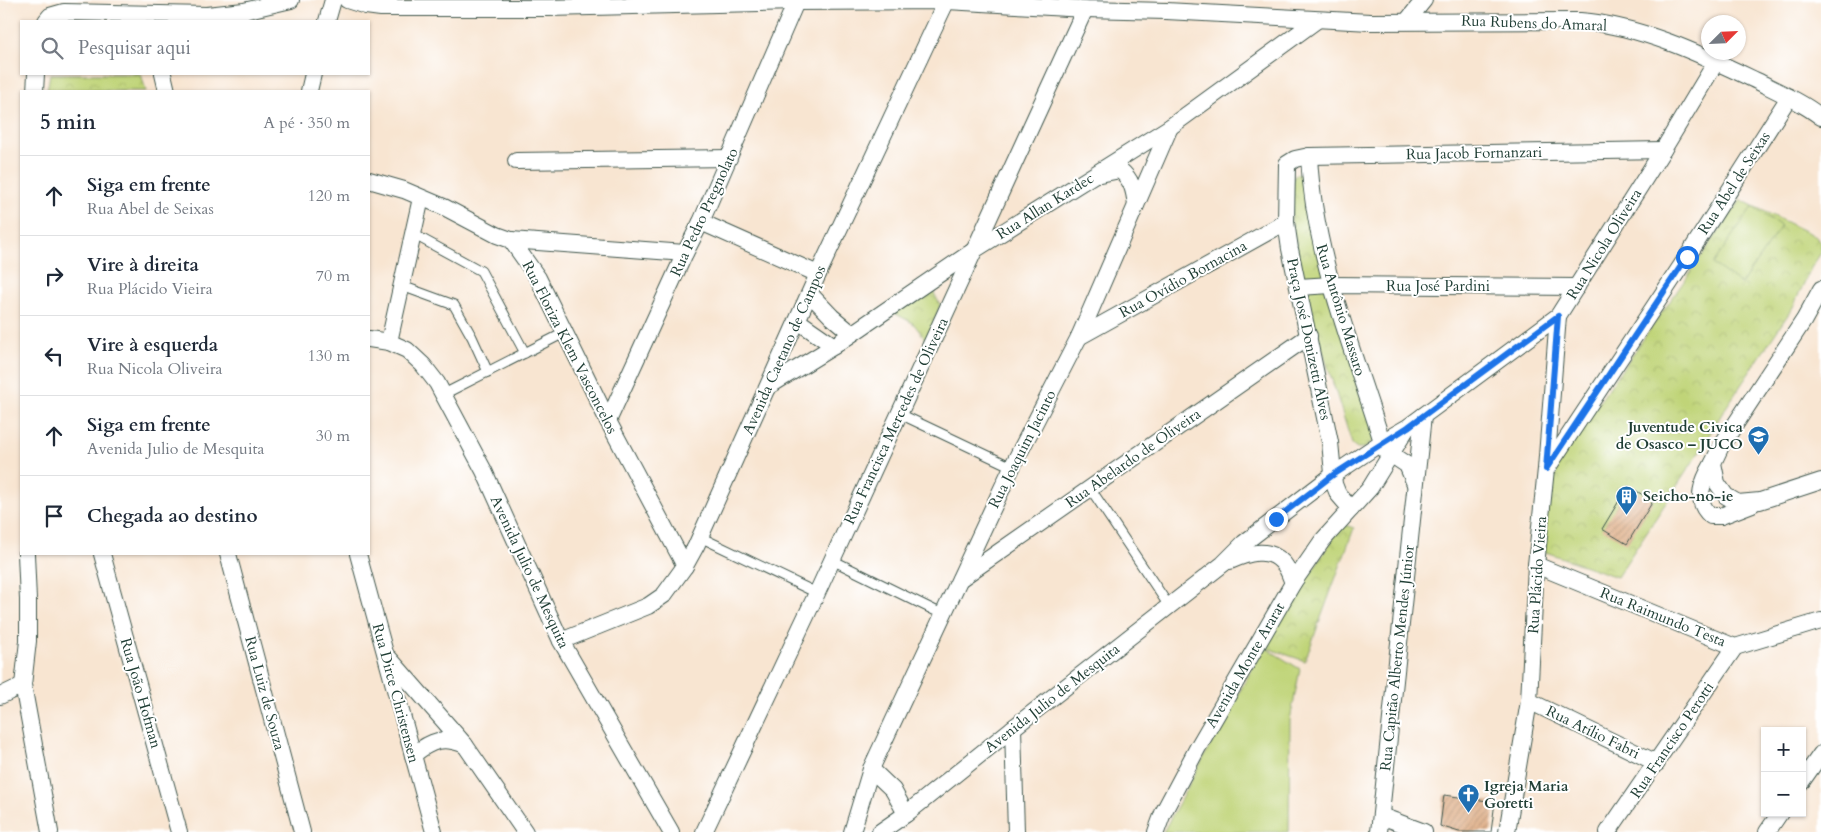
<!DOCTYPE html>
<html lang="pt">
<head>
<meta charset="utf-8">
<style>
	:root { --surface:#fff; --page:#f2f2f3; --text:#1f2937; --muted:#747a83; --line:#e0e1e3 }
	body { margin:0; font-family:Cardo,serif; background:var(--page); color:var(--text) }
	.controls { position:absolute; right:15px; bottom:15px; display:grid; overflow:hidden; border-radius:0px; box-shadow:0 1px 4px #0004 }
	.controls button { width:45px; height:45px; display:grid; place-items:center; padding:0; border:0; border-bottom:1px solid var(--line); background:var(--surface); color:var(--text); font:25px sans-serif }
	.compass { position:absolute; left:1701px; top:15px; width:45px; height:45px; border-radius:50%; background:var(--surface); box-shadow:0 1px 4px #0004; rotate:66deg }
	.stop { position:absolute; width:15px; height:15px; margin:-11px; border:4px solid #1a73e8; border-radius:50%; background:#fff }
	.stop.end { background:#1a73e8; border-color:#fff; box-shadow:0 1px 5px #0008 }
	.list { margin:0; padding:0; list-style:none }
	h2 { display:flex; justify-content:space-between; align-items:center; height:65px; margin:0; padding:0 20px; font-size:21px }
	h2 small { font-size:16px; font-weight:400; color:var(--muted) }
	.list li { display:grid; grid-template-columns:32px 1fr auto; gap:15px; align-items:center; box-sizing:border-box; height:80px; padding:0 20px; border-top:1px solid var(--line) }
	.list b { display:block; font-size:19px; white-space:nowrap }
	.list p { margin:0; font-size:16px; white-space:nowrap; color:var(--muted) }
	.list em { font-size:16px; font-style:normal; color:var(--muted) }
	.icon { flex:none; width:28px; height:28px; fill:none; stroke:currentColor; stroke-width:2; stroke-linecap:round; stroke-linejoin:round }
	.map { position:relative; flex:none; width:1821px; height:832px; overflow:hidden }
	.search { position:absolute; background:var(--surface); box-shadow:0 1px 4px #0004; left:20px; top:20px; width:350px; height:55px; display:flex; align-items:center; gap:12px; box-sizing:border-box; padding:0 18px; border-radius:0px; color:var(--muted); font-size:19px }
	.panel { position:absolute; background:var(--surface); box-shadow:0 1px 4px #0004; left:20px; top:90px; width:350px; height:465px; border-radius:0px }
	.map>svg:first-child { display:block }
</style>
</head>
<body>
<div class="map">
<svg width="1821" height="832" viewBox="0 0 1821 832">
	<defs>
		<pattern id="park-crowns" width="20" height="18" patternUnits="userSpaceOnUse" patternTransform="scale(1.25)"><rect width="20" height="18" fill="#c0d478"/><path d="M2 6a3 3 0 1 1 6 0M12 15a3 3 0 1 1 6 0" fill="none" stroke="#a5b768"/></pattern>
		<pattern id="building-hatch" width="6" height="6" patternUnits="userSpaceOnUse" patternTransform="scale(1.25)"><rect width="6" height="6" fill="#deaa81"/><path d="M-1 1l2-2M0 6l6-6M5 7l2-2" fill="none" stroke="#b38c6a"/></pattern>
	</defs>
	<rect width="100%" height="100%" fill="#fff"/>
	<filter id="ink" filterUnits="userSpaceOnUse"><feTurbulence type="fractalNoise" baseFrequency=".02" numOctaves="2"/><feDisplacementMap in="SourceGraphic" scale="10" xChannelSelector="R" yChannelSelector="G"/><feConvolveMatrix kernelMatrix="1 2 1 2 8 2 1 2 1" color-interpolation-filters="sRGB"/></filter>
	<filter id="wash" filterUnits="userSpaceOnUse"><feTurbulence type="fractalNoise" baseFrequency=".0096" numOctaves="4" result="noise"/><feDisplacementMap in="SourceGraphic" scale="20" xChannelSelector="R" yChannelSelector="G"/><feGaussianBlur stdDeviation="1.12" result="paint"/><feColorMatrix in="noise" values="0 0 0 0 0 0 0 0 0 0 0 0 0 0 0 0 0 1.4 0 .05"/><feComposite in="paint" operator="in"/></filter>
	<g filter="url(#wash)">
		<rect width="100%" height="100%" fill="#f8e5d1"/>
		<g fill="url(#park-crowns)" stroke="#708856">
			<polygon points="50,74 141,74 146,91 47,91"/>
			<polygon points="1300,173 1327,279 1377,436 1366,448 1357,448 1352,444 1316,329 1304,283 1291,220 1294,175"/>
			<polygon points="1741,200 1815,236 1821,242 1821,253 1811,268 1793,307 1723,412 1696,457 1617,577 1543,551 1550,472"/>
			<polygon points="933,291 940,305 927,341 913,323 894,313"/>
			<polygon points="1342,524 1354,528 1305,661 1264,647"/>
		</g>
		<g fill="#c0d478" stroke="#708856">
			<polygon points="1752,207 1781,226 1741,284 1713,264"/>
			<polygon points="1264,647 1300,669 1290,720 1289,832 1163,832"/>
		</g>
		<g id="blocks">
			<g fill="url(#building-hatch)">
				<polygon points="1628,486 1653,501 1627,544 1602,529"/>
				<polygon points="1444,795 1495,802 1491,832 1459,832 1440,826"/>
			</g>
		</g>
	</g>
	<g filter="url(#ink)">
		<use href="#blocks" fill-opacity="0" stroke="#40564c" stroke-width="1"/>
		<g fill="none" stroke-linecap="round" stroke-linejoin="round">
			<defs>
				<g id="service">
					<polyline points="413,234 481,271 525,353"/>
					<polyline points="402,286 454,305 472,337 488,372"/>
					<polyline points="444,394 564,333"/>
					<polyline points="900,414 1012,467"/>
					<polyline points="1090,488 1169,606"/>
					<polyline points="700,537 817,593"/>
					<polyline points="832,560 944,615"/>
				</g>
				<g id="minor">
					<path d="M347 0 366 6 381 8H549L796 2 947 1 1085 9 1166 11 1370 22 1580 21C1642 26 1702 55 1757 81 1779 92 1802 102 1821 117"/>
					<polyline points="46,21 50,16 64,12 207,15 244,11 291,0"/>
					<polyline points="327,21 333,0"/>
					<polyline points="1407,21 1424,0"/>
					<polyline points="163,74 167,91"/>
					<polyline points="35,91 36,74"/>
					<polyline points="309,91 313,74"/>
					<path d="M1309 156C1314 259 1355 353 1385 451"/>
					<polyline points="516,161 729,158"/>
					<path d="M1100 174 1120 170C1132 180 1134 190 1136 205"/>
					<polyline points="369,180 404,190 444,207 497,235 511,240 538,278 608,421 685,566"/>
					<polyline points="701,222 818,274"/>
					<polyline points="511,240 685,253"/>
					<polyline points="1299,287 1331,285 1577,287"/>
					<polyline points="1821,289 1804,320 1721,446 1713,463 1717,483 1726,496 1738,503 1760,501 1821,481"/>
					<polyline points="810,294 832,317 851,333"/>
					<polyline points="798,321 834,346"/>
					<polyline points="1079,337 1286,222"/>
					<polyline points="369,339 389,342 407,350 423,365 437,383 484,471 561,641 671,832"/>
					<polyline points="389,342 421,198"/>
					<polyline points="769,386 834,346 976,249 1170,127 1317,20"/>
					<polyline points="608,421 685,253 701,222 796,2"/>
					<polyline points="1392,455 1407,465 1415,484"/>
					<path d="M1713 463C1703 480 1693 501 1711 516H1721L1752 504"/>
					<polyline points="1548,467 1687,257 1789,97"/>
					<polyline points="1351,509 1338,494 1334,484 1330,442 1290,249 1286,222 1287,164 1295,159 1309,156 1663,150"/>
					<polyline points="26,554 28,600 28,641 23,685 50,832"/>
					<polyline points="102,554 179,832"/>
					<polyline points="228,554 302,832"/>
					<polyline points="358,554 434,832"/>
					<path d="M1230 561C1246 554 1268 546 1282 562 1288 567 1290 576 1293 583"/>
					<polyline points="1536,565 1735,647 1821,621"/>
					<polyline points="960,579 1309,336"/>
					<polyline points="561,641 648,606 664,595 685,566 696,546 818,274 947,0"/>
					<polyline points="389,658 465,745 525,832"/>
					<polyline points="0,696 23,685"/>
					<polyline points="1529,701 1657,763"/>
					<polyline points="1013,728 1016,832"/>
					<path d="M413 755C432 740 443 736 465 745"/>
					<polyline points="871,769 893,790 906,814"/>
					<polyline points="1802,781 1821,754"/>
					<polyline points="1381,816 1424,832"/>
					<polyline points="704,832 817,593 1085,9"/>
					<polyline points="852,832 871,769 1012,467 1079,337 1170,127"/>
					<polyline points="880,832 906,814 1013,728 1223,564 1244,543 1333,475 1382,442 1408,427 1558,316 1663,150 1716,62"/>
					<polyline points="1156,832 1163,813 1198,747 1293,583 1322,541 1370,488 1407,428"/>
					<polyline points="1379,832 1423,416"/>
					<polyline points="1507,832 1529,701 1536,565 1546,469 1558,316"/>
					<polyline points="1608,832 1735,647"/>
					<polyline points="1767,832 1780,813"/>
				</g>
			</defs>
			<use href="#service" stroke="#40564c" stroke-width="11"/>
			<use href="#minor" stroke="#40564c" stroke-width="18"/>
			<use href="#service" stroke="#fff" stroke-width="9"/>
			<use href="#minor" stroke="#fff" stroke-width="16"/>
		</g>
	</g>
	<g fill="none" stroke-linecap="round" stroke-linejoin="round" filter="url(#ink)">
		<polyline stroke="#1a73e8" stroke-width="6" points="1276,519 1333,475 1408,427 1558,316 1546,469 1687,257"/>
	</g>
	<defs>
		<symbol id="school-pin" viewBox="-11 -11 22 30"><path d="M0 17L-7.5 6A9.5 9.5 0 1 1 7.5 6Z" fill="#1f6fb2" stroke="#fff"/><path d="M0-5L7-2L0 1L-7-2ZM-4 1L0 2.5L4 1V4Q0 6-4 4Z" fill="#fff"/></symbol>
		<symbol id="building-pin" viewBox="-11 -11 22 30"><path d="M0 17L-7.5 6A9.5 9.5 0 1 1 7.5 6Z" fill="#1f6fb2" stroke="#fff"/><path d="M-4-6H4V6H1V3H-1V6H-4ZM-2.5-4.3h1.7v1.8h-1.7ZM.8-4.3h1.7v1.8H.8ZM-2.5-1h1.7V.8h-1.7ZM.8-1h1.7V.8H.8Z" fill="#fff"/></symbol>
		<symbol id="church-pin" viewBox="-11 -11 22 30"><path d="M0 17L-7.5 6A9.5 9.5 0 1 1 7.5 6Z" fill="#1f6fb2" stroke="#fff"/><path d="M-1.2-6h2.4v3.5h3.3v2.4h-3.3V6h-2.4V-.1h-3.3v-2.4h3.3Z" fill="#fff"/></symbol>
	</defs>
	<g fill-rule="evenodd">
		<use href="#school-pin" x="1746" y="424" width="25" height="34"/>
		<use href="#building-pin" x="1614" y="484" width="25" height="34"/>
		<use href="#church-pin" x="1456" y="782" width="25" height="34"/>
	</g>
	<g text-anchor="middle" dominant-baseline="central" stroke-width="4" stroke-linejoin="round" paint-order="stroke">
		<g font-size="15" fill="#1f3d34" stroke="#fff">
			<text transform="translate(1534 23) rotate(2)">Rua Rubens do Amaral</text>
			<text transform="translate(1474 153) rotate(-1)">Rua Jacob Fornanzari</text>
			<text transform="translate(1734 183) rotate(-57)">Rua Abel de Seixas</text>
			<text transform="translate(1045 206) rotate(-32)">Rua Allan Kardec</text>
			<text transform="translate(704 212) rotate(-65)">Rua Pedro Pregnolato</text>
			<text transform="translate(1604 244) rotate(-58)">Rua Nicola Oliveira</text>
			<text transform="translate(1183 279) rotate(-29)">Rua Ovídio Bornacina</text>
			<text x="1438" y="286">Rua José Pardini</text>
			<text transform="translate(1341 310) rotate(73)">Rua Antônio Massaro</text>
			<text transform="translate(1309 339) rotate(78)">Praça José Donizetti Alves</text>
			<text transform="translate(570 347) rotate(63)">Rua Floriza Klem Vasconcelos</text>
			<text transform="translate(784 350) rotate(-66)">Avenida Caetano de Campos</text>
			<text transform="translate(896 421) rotate(-65)">Rua Francisca Mercedes de Oliveira</text>
			<text transform="translate(1022 449) rotate(-63)">Rua Joaquim Jacinto</text>
			<text transform="translate(1133 458) rotate(-35)">Rua Abelardo de Oliveira</text>
			<text transform="translate(530 572) rotate(65)">Avenida Julio de Mesquita</text>
			<text transform="translate(1537 575) rotate(-86)">Rua Plácido Vieira</text>
			<text transform="translate(1663 617) rotate(22)">Rua Raimundo Testa</text>
			<text transform="translate(1397 658) rotate(-84)">Rua Capitão Alberto Mendes Júnior</text>
			<text transform="translate(1245 665) rotate(-60)">Avenida Monte Ararat</text>
			<text transform="translate(141 693) rotate(74)">Rua João Hofman</text>
			<text transform="translate(265 693) rotate(75)">Rua Luiz de Souza</text>
			<text transform="translate(396 693) rotate(75)">Rua Dirce Christensen</text>
			<text transform="translate(1052 698) rotate(-38)">Avenida Julio de Mesquita</text>
			<text transform="translate(1593 732) rotate(26)">Rua Atílio Fabri</text>
			<text transform="translate(1672 740) rotate(-56)">Rua Francisco Perotti</text>
		</g>
		<g font-size="15" font-weight="bold" fill="#1f3d34" stroke="#fff" text-anchor="start">
			<text x="1743" y="427" text-anchor="end">Juventude Civica<tspan x="1743" dy="17">de Osasco – JUCO</tspan></text>
			<text x="1643" y="496">Seicho-no-ie</text>
			<text x="1484" y="786">Igreja Maria<tspan x="1484" dy="17">Goretti</tspan></text>
		</g>
	</g>
</svg>
<div class="controls">
<button>+</button>
<button>−</button>
</div>
<svg class="compass" viewBox="-18 -18 36 36"><path d="M0-13l5 13h-10z" fill="#e53935"/><path d="M0 13l5-13h-10z" fill="#747a83"/></svg>
<div class="stop" style="left:1687px;top:257px"></div>
<div class="stop end" style="left:1276px;top:519px"></div>
<div class="search"><svg class="icon" aria-label="search" viewBox="0 0 24 24"><circle cx="10" cy="10" r="6"/><path d="M15 15l6 6"/></svg>Pesquisar aqui</div>
<section class="panel">
<h2>5 min<small>A pé · 350 m</small></h2>
<ul class="list">
<li><svg class="icon" aria-label="ahead" viewBox="0 0 24 24"><path d="M12 20V5M6 11l6-6 6 6"/></svg><div><b>Siga em frente</b><p>Rua Abel de Seixas</p></div><em>120 m</em></li>
<li><svg class="icon" aria-label="right" viewBox="0 0 24 24"><path d="M7 20v-9h11M14 6l5 5-5 5"/></svg><div><b>Vire à direita</b><p>Rua Plácido Vieira</p></div><em>70 m</em></li>
<li><svg class="icon" aria-label="left" viewBox="0 0 24 24"><path d="M17 20v-9H6M10 6l-5 5 5 5"/></svg><div><b>Vire à esquerda</b><p>Rua Nicola Oliveira</p></div><em>130 m</em></li>
<li><svg class="icon" aria-label="ahead" viewBox="0 0 24 24"><path d="M12 20V5M6 11l6-6 6 6"/></svg><div><b>Siga em frente</b><p>Avenida Julio de Mesquita</p></div><em>30 m</em></li>
<li><svg class="icon" aria-label="arrive" viewBox="0 0 24 24"><path d="M6 21V4h12l-3 4 3 4H6"/></svg><div><b>Chegada ao destino</b></div></li>
</ul>
</section>
</div>
</body>
</html>
